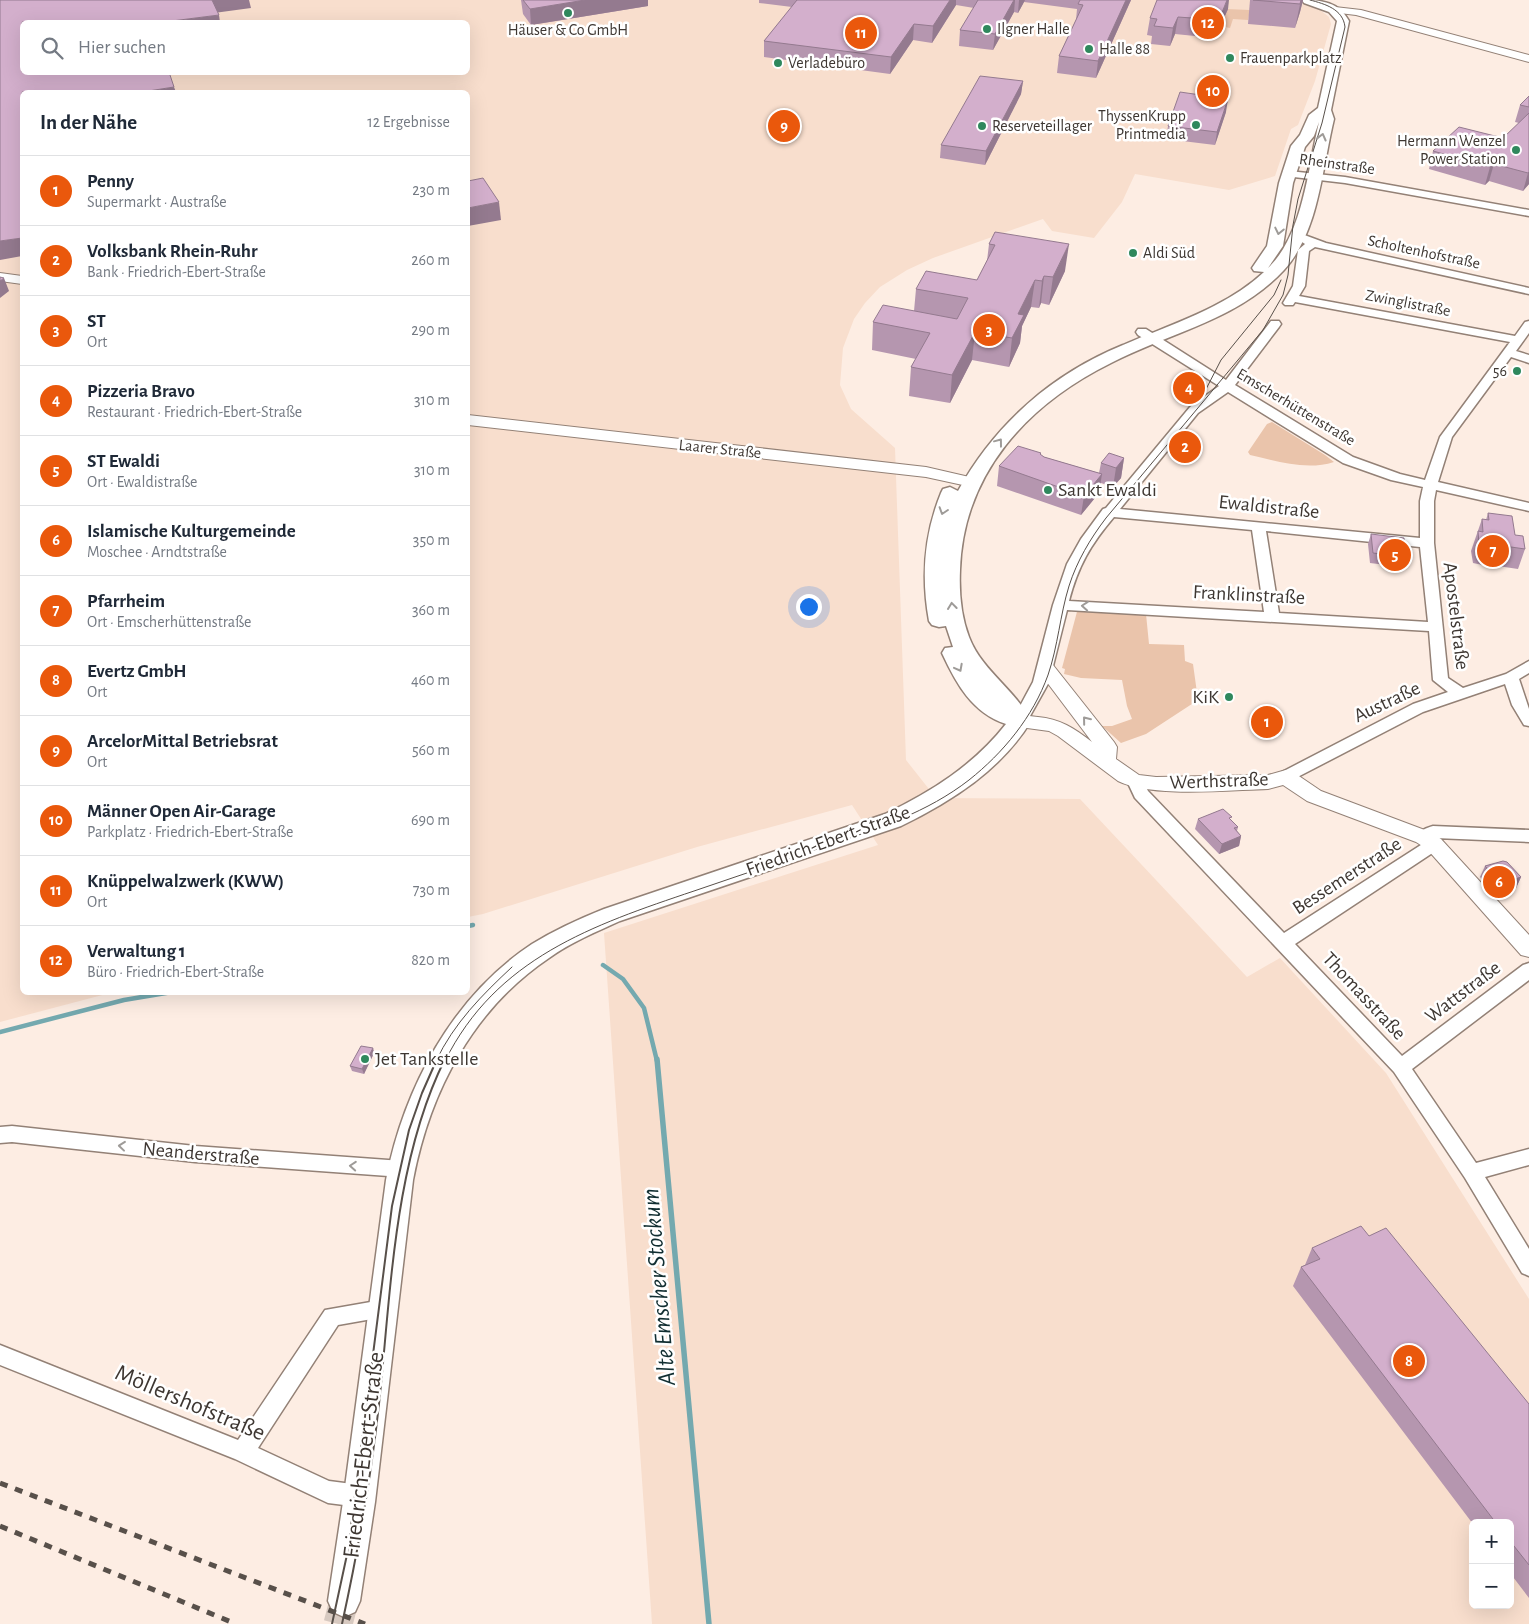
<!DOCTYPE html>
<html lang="de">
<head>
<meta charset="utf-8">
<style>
	:root { --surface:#fff; --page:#f2f2f3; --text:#1f2937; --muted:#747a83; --line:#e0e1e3; --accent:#ea580c }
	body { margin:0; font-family:"Alegreya Sans",sans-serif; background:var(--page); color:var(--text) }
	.controls { position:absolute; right:15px; bottom:15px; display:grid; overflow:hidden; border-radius:8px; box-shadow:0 5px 20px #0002 }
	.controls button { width:45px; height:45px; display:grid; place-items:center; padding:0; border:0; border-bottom:1px solid var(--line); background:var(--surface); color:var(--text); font:25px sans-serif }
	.you { position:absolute; left:808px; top:606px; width:18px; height:18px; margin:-12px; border:4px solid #fff; border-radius:50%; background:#1a73e8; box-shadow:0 0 0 8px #1a73e833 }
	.badge { display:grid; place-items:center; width:32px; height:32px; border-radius:50%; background:var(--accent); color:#fff; font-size:16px; font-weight:700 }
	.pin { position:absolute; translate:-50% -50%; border:2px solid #fff; box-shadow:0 1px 5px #0006 }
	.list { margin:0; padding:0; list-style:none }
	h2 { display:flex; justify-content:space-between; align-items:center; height:65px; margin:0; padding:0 20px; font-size:21px }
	h2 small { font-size:16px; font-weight:400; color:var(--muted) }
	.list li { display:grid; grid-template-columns:32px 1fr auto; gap:15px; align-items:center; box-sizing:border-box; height:70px; padding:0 20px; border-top:1px solid var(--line) }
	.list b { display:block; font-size:19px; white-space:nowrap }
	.list p { margin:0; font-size:16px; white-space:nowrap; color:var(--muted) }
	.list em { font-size:16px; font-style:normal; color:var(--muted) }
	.icon { flex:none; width:28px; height:28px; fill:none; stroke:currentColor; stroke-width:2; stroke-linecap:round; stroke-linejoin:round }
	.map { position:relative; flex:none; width:1529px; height:1624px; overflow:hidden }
	.search { position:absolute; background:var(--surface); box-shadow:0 5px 20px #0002; left:20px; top:20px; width:450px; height:55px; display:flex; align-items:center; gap:12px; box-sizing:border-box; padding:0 18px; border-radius:8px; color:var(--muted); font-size:19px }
	.panel { position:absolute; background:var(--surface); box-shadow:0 5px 20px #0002; left:20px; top:90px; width:450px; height:905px; border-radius:8px }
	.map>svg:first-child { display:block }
</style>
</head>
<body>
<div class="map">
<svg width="1529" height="1624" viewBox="0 0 1529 1624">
	<rect width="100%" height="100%" fill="#fdede3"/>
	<path fill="#f8decd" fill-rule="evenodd" d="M0 0H1290L1320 10 1329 17 1331 24 1315 81 1298 125 1291 129 1275 176 1229 190 1135 174 1122 202 1094 238 1052 231 1043 219 933 258 907 270 880 287 865 303 854 319 843 348 840 385 851 409 895 448 906 760 936 798 1080 799 1247 977 1280 958 1386 1073 1529 1299V1624H652L604 933 878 845 852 805 697 847 483 914 468 917V92H22V992L110 993 0 1022ZM22 22H468V72H22ZM1473 1523H1510V1605H1473Z"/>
	<g fill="#eac4ab">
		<polygon points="1226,9 1250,10 1248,20 1233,19 1230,28 1225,27 1223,32 1216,31"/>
		<path d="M1272 422 1325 455 1334 462C1306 471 1277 461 1250 455L1248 452 1267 424Z"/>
		<polygon points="1078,608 1146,614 1149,644 1184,645 1185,661 1193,664 1198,700 1146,734 1121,743 1102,726 1112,726 1132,719 1127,706 1122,680 1081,678 1064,674 1065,669 1062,668"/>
	</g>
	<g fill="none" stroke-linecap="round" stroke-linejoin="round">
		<g stroke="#74a9af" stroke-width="4.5">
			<polyline points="468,926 473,925"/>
			<polyline points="603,965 623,979 644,1008 657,1061"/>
			<polyline points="0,1032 124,1000 172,992"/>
		</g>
		<polyline stroke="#74a9af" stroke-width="5.5" points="657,1059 709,1624"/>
		<polyline stroke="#d7c9c0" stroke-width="29" stroke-dasharray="29 14" stroke-linecap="butt" points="338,1624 344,1601"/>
		<defs>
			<g id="minor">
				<polygon points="1289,171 1345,177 1529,210 1529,216 1345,183 1285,176 1284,174"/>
				<path d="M1299 233 1326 243 1529 288V294L1315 247 1309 251 1305 286 1299 296 1515 336 1525 322 1529 321V333L1516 351 1529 355V363L1511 357 1452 437 1438 482 1529 503V511L1436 490 1434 501V543L1448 678 1463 688 1506 674 1529 661V673L1519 679 1529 709V726L1524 725 1512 705 1505 684 1423 712 1286 783 1280 781 1278 777 1280 773 1413 704 1448 692 1433 680 1429 631 1067 610 1049 682 1025 725 1020 726 1015 725 1012 721 1033 682 1053 605 1067 564 1081 539 1103 509 1106 508 1190 407 1219 386 1138 335 1136 332 1138 329H1146L1226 380 1271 321H1279L1281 324 1279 327 1235 385 1353 457 1400 474 1425 480 1440 437 1510 342 1295 302 1293 305H1285L1283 303 1293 286 1298 250 1305 244 1293 236ZM1228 392 1343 463 1391 480 1423 487 1420 501V538L1120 509 1198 413ZM1114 517 1252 530 1264 612 1069 601C1078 566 1091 544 1114 517ZM1266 531 1420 547 1428 622 1279 613Z"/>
				<path d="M1135 775 1141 777 1148 791 1284 933 1424 843 1417 841 1415 837C1419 831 1426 828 1433 826L1529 830V842L1435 838 1440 840 1442 844 1440 848 1295 944 1402 1056 1523 965 1529 963V980L1412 1069 1476 1163 1529 1149V1165L1485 1177 1529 1249V1276L1522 1273 1465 1178 1394 1072 1135 798 1127 781 1129 777Z"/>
				<polygon points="12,1126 195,1146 402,1161 409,1163 412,1169 409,1175 402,1177 195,1162 12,1142 0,1143 0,1127"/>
				<polygon points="382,1300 389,1302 392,1309 389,1316 338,1325 258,1448 329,1481 360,1485 368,1488 371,1496 368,1504 360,1507 328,1503 235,1459 0,1365 0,1345 238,1440 325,1310"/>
			</g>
			<g id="tertiary">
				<polygon points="1335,7 1361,10 1529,55 1529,62 1356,15 1331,12 1329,10 1331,8"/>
				<polygon points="0,273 22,276 22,284 0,281"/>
				<polygon points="468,415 926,467 978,479 980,482 978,485 972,487 926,477 468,425"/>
				<path d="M1046 663 1053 665 1114 742 1117 747 1116 759 1139 775 1156 777 1268 775 1286 770 1293 772 1321 791 1430 832 1441 839 1529 935V957L1521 955 1427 849 1416 842 1307 801 1283 785 1268 789C1228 790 1153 798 1118 781L1058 736 1049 731 1013 726 1011 721 1013 716C1022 714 1029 716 1038 717 1060 719 1074 728 1092 742L1037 669 1039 665Z"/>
			</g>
			<path id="secondary" d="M1302 0C1322 0 1339 2 1349 21L1331 110 1334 119C1322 168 1319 232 1284 270 1238 320 1169 333 1111 363 1028 404 963 473 960 570 959 592 961 616 969 637 982 671 1015 689 1031 721 1001 770 952 801 901 826L620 921C596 932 571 942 549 958 473 1009 430 1091 413 1180L375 1502 360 1601 355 1612 344 1617 333 1612 328 1601 343 1502 386 1180C404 1088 452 997 532 944 555 930 579 919 604 909L885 814C931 792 974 765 1006 724 972 713 956 683 942 653L945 648 953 647 946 626 939 627 932 625 929 621C921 577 924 535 941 493L943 489 950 487 958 491C995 424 1052 374 1123 345 1171 324 1224 309 1264 272L1254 271 1252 268 1267 246 1279 183 1291 146 1300 135 1309 115 1318 108 1337 21 1329 12 1304 3ZM1319 122C1308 169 1303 235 1268 268L1283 246 1293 183 1305 147 1314 136Z"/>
		</defs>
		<use href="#minor" stroke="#938176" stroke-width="3"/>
		<use href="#tertiary" stroke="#938176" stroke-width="2"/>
		<use href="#secondary" stroke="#938176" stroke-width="3"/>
		<use href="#minor" fill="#fff" fill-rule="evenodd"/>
		<use href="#tertiary" fill="#fff" fill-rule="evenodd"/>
		<use href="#secondary" fill="#fff" fill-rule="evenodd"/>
		<g stroke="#58504a" stroke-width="1">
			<polyline points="1203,395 1221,360 1274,295 1281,280"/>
			<path d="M436 1061C454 1023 482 995 512 967"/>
			<path d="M445 1061C496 958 593 925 694 891 739 876 784 860 829 845 877 829 928 812 969 780 1003 753 1033 717 1048 675 1058 646 1060 615 1069 586 1077 561 1090 539 1106 518L1263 330 1283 295 1288 275 1293 225 1298 199 1322 123 1345 27C1343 9 1325 4 1310 0"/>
		</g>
		<g stroke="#58504a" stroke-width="2">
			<polyline points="332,1624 348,1550 392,1206 409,1130 422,1093 437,1059"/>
			<path d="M342 1624C358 1551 371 1478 379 1404 391 1291 394 1161 445 1059"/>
		</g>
		<g stroke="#58504a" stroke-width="5" stroke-dasharray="8 8" stroke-linecap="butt">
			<polyline points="0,1483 365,1624"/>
			<polyline points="0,1526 236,1624"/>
		</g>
	</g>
	<g fill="#b596af">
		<polygon points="521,0 648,0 648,6 531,25 523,14"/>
		<polygon points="759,0 1131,0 1096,78 1057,73 1059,56 1076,20 1077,9 1024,2 1018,13 1014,12 993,50 959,46 960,30 974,8 956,5 932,43 913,40 890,74 764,57 764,41 792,7 759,3"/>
		<polygon points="1250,0 1303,0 1300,12 1295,28 1248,24"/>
		<polygon points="1228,9 1215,38 1175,34 1170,46 1151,44 1152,36 1147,35 1150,18"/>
		<polygon points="1023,81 1021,94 985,165 940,158 941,145"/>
		<polygon points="1529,96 1529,184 1523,191 1489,181 1485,185 1429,169 1433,151 1503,138 1519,123 1515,122 1520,105"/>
		<polygon points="1226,112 1215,145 1166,139 1168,126"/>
		<polygon points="995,232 1065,271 1049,305 1041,303 1039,308 1031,307 1022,326 1020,343 1009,367 972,360 950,403 909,396 911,367 916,359 872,350 873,322 914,311 916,289 977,280 987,261 989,244"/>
		<polygon points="1041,453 1041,455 1044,457 1099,473 1101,463 1124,458 1121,478 1113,487 1101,483 1099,493 1081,515 997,486 999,466"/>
		<polygon points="1488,513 1515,535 1525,549 1518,569 1498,566 1497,568 1473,563 1471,551 1482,519 1486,520"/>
		<polygon points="1371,534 1405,550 1402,560 1387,562 1386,565 1370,563 1368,544"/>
		<polygon points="1198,819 1231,820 1238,827 1237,831 1241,836 1239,846 1219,854 1195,829"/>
		<polygon points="1485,866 1521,877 1516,888 1496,894 1480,877"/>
		<polygon points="373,1048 374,1053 364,1074 352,1071 350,1066"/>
		<polygon points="1369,1236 1529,1404 1529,1598 1510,1573 1510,1523 1473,1523 1473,1524 1293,1286 1301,1267 1305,1265 1312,1248"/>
	</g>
	<g fill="#947a8f">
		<polygon points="211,0 249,0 251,8 214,13"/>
		<polygon points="585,0 648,0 648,6 531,25 530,9"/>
		<polygon points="950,0 956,0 956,5 932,43 933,26"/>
		<polygon points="1014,0 1015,0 1014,12 993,50 995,34"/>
		<polygon points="1019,0 1025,0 1024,2 1018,13"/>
		<polygon points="1126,0 1131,0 1096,78 1098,61"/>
		<polygon points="1227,0 1229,0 1228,9 1215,38 1219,20"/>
		<polygon points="1301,0 1303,0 1300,12 1295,28"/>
		<polygon points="219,15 220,22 164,22"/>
		<polygon points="1178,17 1175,34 1170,46 1173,28"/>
		<polygon points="914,24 913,40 890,74 891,57"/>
		<polygon points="1023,81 1021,94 985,165 986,151"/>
		<polygon points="174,87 176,92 142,92"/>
		<polygon points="1228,99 1226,112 1215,145 1217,132"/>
		<polygon points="1494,164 1489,181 1485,185 1490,167"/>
		<polygon points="1529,172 1529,184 1523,191 1528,173"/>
		<polygon points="499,202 501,220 468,226 468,208"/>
		<polygon points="22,238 22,256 0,260 0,241"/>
		<polygon points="1069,244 1065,271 1049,305 1053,277"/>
		<polygon points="1044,276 1041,303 1039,308 1042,281"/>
		<polygon points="4,278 9,291 0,298 0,281"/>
		<polygon points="1035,280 1031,307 1022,326 1020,343 1009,367 1012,338 1018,314"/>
		<polygon points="975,332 972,360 950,403 952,375"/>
		<polygon points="1124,458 1121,478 1113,487 1116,468"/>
		<polygon points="1102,474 1099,493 1081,515 1084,496"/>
		<polygon points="1241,836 1239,846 1219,854 1222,844"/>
		<polygon points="1521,877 1516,888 1496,894 1500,884"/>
		<polygon points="373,1048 374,1053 364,1074 362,1069"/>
	</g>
	<g fill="#d3afcc" stroke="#947a8f">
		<polygon points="0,0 212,0 219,15 164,22 22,22 22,72 169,72 174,87 142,92 22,92 22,238 0,241"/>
		<polygon points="523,0 585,0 530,9"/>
		<polygon points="797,0 950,0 933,26 914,24 891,57 764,41"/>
		<polygon points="978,0 1014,0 995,34 960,30"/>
		<polygon points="1080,0 1126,0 1098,61 1059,56 1083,5 1078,4"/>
		<polygon points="1157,0 1227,0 1219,20 1178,17 1173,28 1154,26 1157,19 1150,18"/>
		<polygon points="1253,0 1301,0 1300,4"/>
		<polygon points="980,76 1023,81 986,151 941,145"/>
		<polygon points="1180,92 1228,99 1217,132 1168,126"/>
		<polygon points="1529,96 1529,107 1520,105"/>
		<polygon points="1529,113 1529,172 1528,173 1494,164 1490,167 1433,151 1459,127 1503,138"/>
		<polygon points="483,178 499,202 468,208 468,181"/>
		<polygon points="995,232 1069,244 1053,277 1044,276 1042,281 1035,280 1018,314 1024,315 1012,338 975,332 952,375 911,367 930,333 873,322 883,305 957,319 968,298 916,289 926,271 977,280 995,245 989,244"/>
		<polygon points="0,277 4,278 0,281"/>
		<polygon points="1018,446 1041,453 1040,454 1044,457 1102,474 1084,496 999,466"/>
		<polygon points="1109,453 1124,458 1116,468 1101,463"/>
		<polygon points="1488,513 1512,516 1515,535 1523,536 1525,549 1504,546 1504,548 1479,544 1478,531 1483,532 1482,519 1489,520"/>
		<polygon points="1371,534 1404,538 1405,550 1389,552 1389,555 1373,553"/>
		<polygon points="1223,809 1232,817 1229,818 1238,827 1234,828 1241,836 1222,844 1198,819"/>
		<polygon points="1503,861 1507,862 1521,877 1500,884 1485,866"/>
		<polygon points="361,1046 373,1048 362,1069 350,1066"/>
		<polygon points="1361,1226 1369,1236 1386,1228 1529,1404 1529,1565 1510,1541 1510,1523 1496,1523 1301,1267 1320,1259 1312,1248"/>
	</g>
	<defs><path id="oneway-chevron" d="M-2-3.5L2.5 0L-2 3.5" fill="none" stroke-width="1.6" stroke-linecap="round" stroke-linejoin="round" transform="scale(1.25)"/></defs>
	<g stroke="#9e9b98">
		<use href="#oneway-chevron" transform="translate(1322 137) rotate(-76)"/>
		<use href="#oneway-chevron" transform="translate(1279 231) rotate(102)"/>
		<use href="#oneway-chevron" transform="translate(999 442) rotate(-53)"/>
		<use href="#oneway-chevron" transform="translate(943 511) rotate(108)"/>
		<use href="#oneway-chevron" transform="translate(952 606) rotate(-97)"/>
		<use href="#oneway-chevron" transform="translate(1085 606) rotate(-176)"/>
		<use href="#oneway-chevron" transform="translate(959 668) rotate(62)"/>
		<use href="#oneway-chevron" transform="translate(1086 720) rotate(-129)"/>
		<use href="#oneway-chevron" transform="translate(122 1146) rotate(-174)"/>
		<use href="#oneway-chevron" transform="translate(353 1166) rotate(-176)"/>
	</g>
	<g fill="#2f885d" stroke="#fff" stroke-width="2">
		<circle cx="568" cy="13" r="5"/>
		<circle cx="987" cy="29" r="5"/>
		<circle cx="1089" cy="49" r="5"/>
		<circle cx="1230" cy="58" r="5"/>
		<circle cx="778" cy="63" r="5"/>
		<circle cx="1196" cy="125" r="5"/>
		<circle cx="982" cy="126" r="5"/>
		<circle cx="1516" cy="150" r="5"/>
		<circle cx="1133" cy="253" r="5"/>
		<circle cx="1517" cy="371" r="5"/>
		<circle cx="1048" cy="490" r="5"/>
		<circle cx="1229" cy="697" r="5"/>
		<circle cx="365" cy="1059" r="5"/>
	</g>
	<g text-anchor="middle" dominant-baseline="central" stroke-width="5" stroke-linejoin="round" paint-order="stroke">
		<g font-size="16" fill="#3e3732" stroke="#fff" text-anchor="start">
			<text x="997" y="29">Ilgner Halle</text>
			<text x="568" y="30" text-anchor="middle">Häuser &amp; Co GmbH</text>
			<text x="1099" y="49">Halle 88</text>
			<text x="1240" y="58">Frauenparkplatz</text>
			<text x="788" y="63">Verladebüro</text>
			<text x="1186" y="116" text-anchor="end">ThyssenKrupp<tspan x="1186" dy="18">Printmedia</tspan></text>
			<text x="992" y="126">Reserveteillager</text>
			<text x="1506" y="141" text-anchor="end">Hermann Wenzel<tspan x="1506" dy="18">Power Station</tspan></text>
			<text x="1143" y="253">Aldi Süd</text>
			<text x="1507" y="371" text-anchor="end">56</text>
		</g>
		<g font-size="16" fill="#3e3732" stroke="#fff">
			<text transform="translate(1337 164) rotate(8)">Rheinstraße</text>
			<text transform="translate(1424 252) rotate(12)">Scholtenhofstraße</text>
			<text transform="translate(1408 303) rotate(11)">Zwinglistraße</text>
			<text transform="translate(1296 407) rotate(31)">Emscherhüttenstraße</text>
			<text transform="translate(720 449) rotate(6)">Laarer Straße</text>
		</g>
		<g font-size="20" fill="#3e3732" stroke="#fff" text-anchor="start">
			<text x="1058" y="490">Sankt Ewaldi</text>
			<text x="1219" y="697" text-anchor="end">KiK</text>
			<text x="375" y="1059">Jet Tankstelle</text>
		</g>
		<g font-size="20" fill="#3e3732" stroke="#fff">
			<text transform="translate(1269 507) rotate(6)">Ewaldistraße</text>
			<text transform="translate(1249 595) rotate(3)">Franklinstraße</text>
			<text transform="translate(1456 616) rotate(83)">Apostelstraße</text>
			<text transform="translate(1387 702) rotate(-25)">Austraße</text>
			<text transform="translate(1219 781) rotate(-2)">Werthstraße</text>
			<text transform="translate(828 841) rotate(-20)">Friedrich-Ebert-Straße</text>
			<text transform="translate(1347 876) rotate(-33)">Bessemerstraße</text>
			<text transform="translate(1463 992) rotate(-37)">Wattstraße</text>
			<text transform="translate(1364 996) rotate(47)">Thomasstraße</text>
			<text transform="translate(201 1154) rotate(5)">Neanderstraße</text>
		</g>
		<g font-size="24" fill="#3e3732" stroke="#fff">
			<text transform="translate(190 1403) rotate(23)">Möllershofstraße</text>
			<text transform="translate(364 1455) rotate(-83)">Friedrich-Ebert-Straße</text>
		</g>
		<g font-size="25" font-style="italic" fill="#112e31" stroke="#fff">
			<text transform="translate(659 1287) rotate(-95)">Alte Emscher Stockum</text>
		</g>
	</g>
</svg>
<div class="controls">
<button>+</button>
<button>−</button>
</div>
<div class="you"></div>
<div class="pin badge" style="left:1267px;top:722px">1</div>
<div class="pin badge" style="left:1185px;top:447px">2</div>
<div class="pin badge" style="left:989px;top:330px">3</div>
<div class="pin badge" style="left:1189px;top:388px">4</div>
<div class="pin badge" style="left:1395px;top:555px">5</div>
<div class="pin badge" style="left:1499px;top:882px">6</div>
<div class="pin badge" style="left:1493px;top:551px">7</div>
<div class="pin badge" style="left:1409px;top:1361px">8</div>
<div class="pin badge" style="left:784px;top:126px">9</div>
<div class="pin badge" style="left:1213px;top:91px">10</div>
<div class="pin badge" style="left:861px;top:33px">11</div>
<div class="pin badge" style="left:1208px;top:23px">12</div>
<div class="search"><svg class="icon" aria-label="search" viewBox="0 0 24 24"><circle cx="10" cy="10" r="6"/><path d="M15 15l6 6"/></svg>Hier suchen</div>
<section class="panel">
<h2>In der Nähe<small>12 Ergebnisse</small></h2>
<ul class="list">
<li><span class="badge">1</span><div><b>Penny</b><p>Supermarkt · Austraße</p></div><em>230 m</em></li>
<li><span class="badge">2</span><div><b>Volksbank Rhein-Ruhr</b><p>Bank · Friedrich-Ebert-Straße</p></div><em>260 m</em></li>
<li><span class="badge">3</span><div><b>ST</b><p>Ort</p></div><em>290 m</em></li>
<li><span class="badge">4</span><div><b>Pizzeria Bravo</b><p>Restaurant · Friedrich-Ebert-Straße</p></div><em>310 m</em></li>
<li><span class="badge">5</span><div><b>ST Ewaldi</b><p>Ort · Ewaldistraße</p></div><em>310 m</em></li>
<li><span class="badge">6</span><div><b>Islamische Kulturgemeinde</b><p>Moschee · Arndtstraße</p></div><em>350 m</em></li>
<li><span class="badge">7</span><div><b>Pfarrheim</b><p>Ort · Emscherhüttenstraße</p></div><em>360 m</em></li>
<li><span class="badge">8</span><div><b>Evertz GmbH</b><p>Ort</p></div><em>460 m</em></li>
<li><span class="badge">9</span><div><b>ArcelorMittal Betriebsrat</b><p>Ort</p></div><em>560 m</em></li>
<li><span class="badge">10</span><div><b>Männer Open Air-Garage</b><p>Parkplatz · Friedrich-Ebert-Straße</p></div><em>690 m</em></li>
<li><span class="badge">11</span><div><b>Knüppelwalzwerk (KWW)</b><p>Ort</p></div><em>730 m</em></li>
<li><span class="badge">12</span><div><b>Verwaltung 1</b><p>Büro · Friedrich-Ebert-Straße</p></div><em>820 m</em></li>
</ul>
</section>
</div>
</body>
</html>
